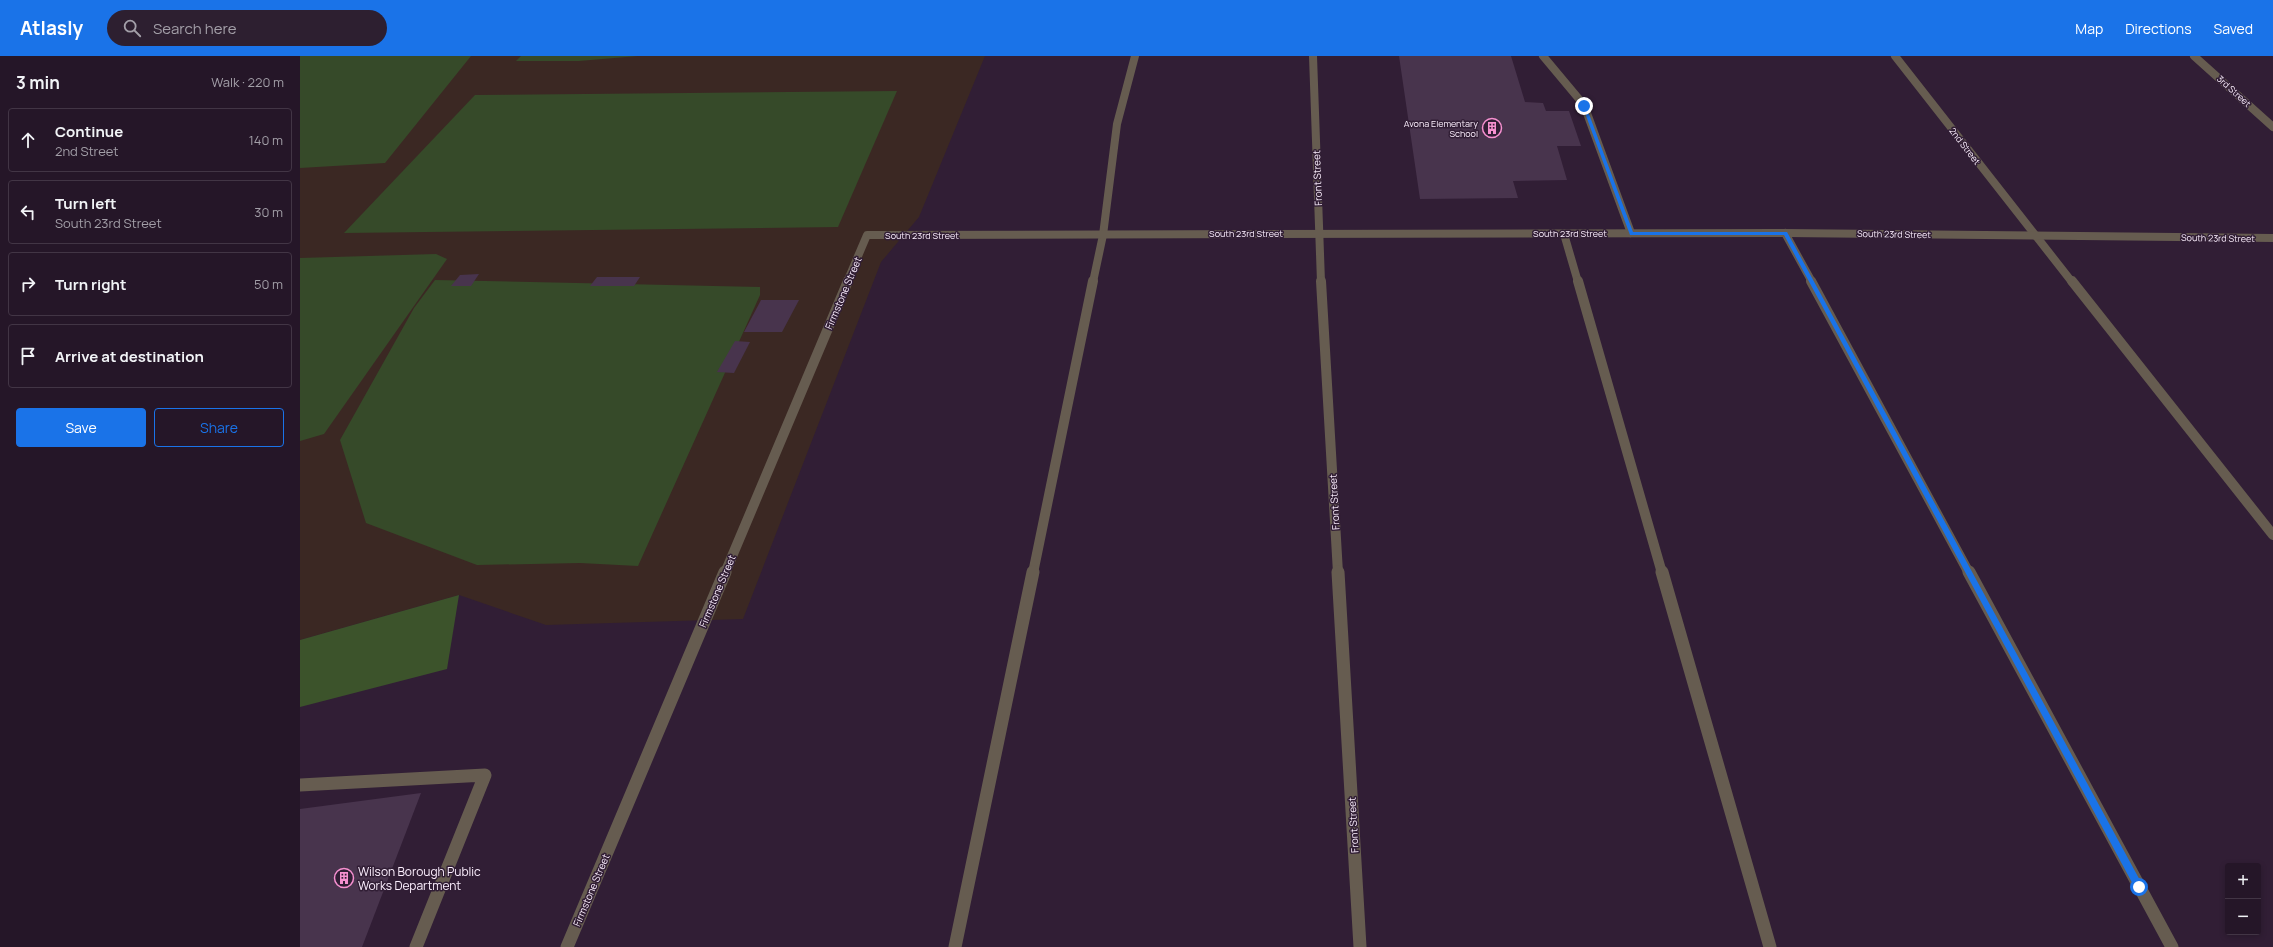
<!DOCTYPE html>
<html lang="en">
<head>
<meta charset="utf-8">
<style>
	:root { --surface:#251628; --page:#2d1f30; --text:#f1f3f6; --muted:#a39fa8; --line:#423545; --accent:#1a73e8 }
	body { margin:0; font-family:Manrope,sans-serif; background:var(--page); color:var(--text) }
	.controls { position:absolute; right:12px; bottom:12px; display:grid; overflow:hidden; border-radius:4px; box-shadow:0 2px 6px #0003 }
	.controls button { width:36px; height:36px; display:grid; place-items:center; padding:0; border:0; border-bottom:1px solid var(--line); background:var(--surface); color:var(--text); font:20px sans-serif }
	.stop { position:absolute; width:12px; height:12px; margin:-9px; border:3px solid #1a73e8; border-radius:50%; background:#fff }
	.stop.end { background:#1a73e8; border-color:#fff; box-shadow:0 1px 4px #0008 }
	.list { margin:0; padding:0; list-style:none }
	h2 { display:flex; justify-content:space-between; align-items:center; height:52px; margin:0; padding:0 16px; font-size:17px }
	h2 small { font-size:13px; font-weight:400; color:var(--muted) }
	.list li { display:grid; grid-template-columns:26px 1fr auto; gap:12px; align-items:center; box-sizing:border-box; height:64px; margin:0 8px 8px; padding:0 8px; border:1px solid var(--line); border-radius:4px }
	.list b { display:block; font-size:15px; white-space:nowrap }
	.list p { margin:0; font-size:13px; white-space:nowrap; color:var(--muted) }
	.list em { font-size:13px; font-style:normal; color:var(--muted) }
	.actions { display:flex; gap:8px; padding:12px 16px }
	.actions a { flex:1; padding:9px 0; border:1px solid var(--accent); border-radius:4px; text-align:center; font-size:14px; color:var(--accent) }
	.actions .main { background:var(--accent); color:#fff }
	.icon { flex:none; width:22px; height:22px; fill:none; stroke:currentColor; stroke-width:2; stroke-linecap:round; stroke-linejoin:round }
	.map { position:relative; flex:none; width:1973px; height:891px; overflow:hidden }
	header { display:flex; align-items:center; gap:24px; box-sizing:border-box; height:56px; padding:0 20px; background:var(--accent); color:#fff }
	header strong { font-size:19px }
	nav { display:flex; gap:22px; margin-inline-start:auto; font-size:14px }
	.search { width:280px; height:36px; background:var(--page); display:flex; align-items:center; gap:10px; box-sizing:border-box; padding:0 14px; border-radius:22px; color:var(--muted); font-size:15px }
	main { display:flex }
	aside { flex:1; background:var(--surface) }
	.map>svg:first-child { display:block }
</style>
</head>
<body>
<header>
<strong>Atlasly</strong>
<div class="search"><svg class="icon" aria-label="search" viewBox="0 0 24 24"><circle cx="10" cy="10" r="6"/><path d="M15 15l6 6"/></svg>Search here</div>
<nav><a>Map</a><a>Directions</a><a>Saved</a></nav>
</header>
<main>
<aside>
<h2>3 min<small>Walk · 220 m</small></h2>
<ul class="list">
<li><svg class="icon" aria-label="ahead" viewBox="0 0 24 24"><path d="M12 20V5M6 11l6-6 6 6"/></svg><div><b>Continue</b><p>2nd Street</p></div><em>140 m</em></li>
<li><svg class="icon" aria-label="left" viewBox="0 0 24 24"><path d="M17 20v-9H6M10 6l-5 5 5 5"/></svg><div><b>Turn left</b><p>South 23rd Street</p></div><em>30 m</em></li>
<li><svg class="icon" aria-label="right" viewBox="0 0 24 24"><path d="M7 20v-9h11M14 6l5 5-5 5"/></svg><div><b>Turn right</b></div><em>50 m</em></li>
<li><svg class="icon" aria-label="arrive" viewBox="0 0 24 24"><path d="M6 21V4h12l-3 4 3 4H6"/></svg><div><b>Arrive at destination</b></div></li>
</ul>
<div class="actions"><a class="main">Save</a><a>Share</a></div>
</aside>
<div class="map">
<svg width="1973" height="891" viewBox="0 0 1973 891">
	<rect width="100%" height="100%" fill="#311e35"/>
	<polygon fill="#3b2823" points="0,0 685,0 619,161 581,206 443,563 246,569 159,539 0,584"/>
	<g fill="#364a29">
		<polygon points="0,0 171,0 85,107 0,112"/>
		<polygon points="221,0 338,0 279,5 216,5"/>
		<polygon points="597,35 538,171 44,177 175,39"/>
		<polygon points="136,198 147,203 24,378 0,385 0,202"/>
		<polygon points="135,224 460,231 460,239 338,510 280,507 177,509 66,467 40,384 114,252"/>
	</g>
	<polygon fill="#3c532b" points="159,539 147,613 0,651 0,584"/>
	<g fill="#48344d">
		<polygon points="1099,0 1211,0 1225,46 1243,47 1246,55 1269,55 1281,90 1257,90 1267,124 1213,125 1218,142 1120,143"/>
		<polygon points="179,218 171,230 151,230 160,219"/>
		<polygon points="297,221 340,221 334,230 290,230"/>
		<polygon points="461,244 499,244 482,276 444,276"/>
		<polygon points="435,285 450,286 434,317 417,316"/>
		<polygon points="121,737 62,891 0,891 0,753"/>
	</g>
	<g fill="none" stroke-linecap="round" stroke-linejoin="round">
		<g stroke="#665c50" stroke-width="8">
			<polyline points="1243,0 1284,49 1331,177"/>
			<polyline points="1264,178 1278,226"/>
			<polyline points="1736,180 1772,226"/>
			<polyline points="793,226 803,179 817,68 835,0"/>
		</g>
		<g stroke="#665c50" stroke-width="10">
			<polyline points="1278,225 1362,517"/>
			<polyline points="1772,225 1973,479"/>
			<polyline points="733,517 793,225"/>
		</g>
		<g stroke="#665c50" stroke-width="13">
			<polyline points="1362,516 1470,891"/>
			<polyline points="0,729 185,719 116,891"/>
			<polyline points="655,891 733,516"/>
		</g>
		<g stroke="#665c50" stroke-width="8">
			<polyline points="1013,0 1021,226"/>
			<polyline points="1595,0 1736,180"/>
			<polyline points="1894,0 1973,71"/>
			<polyline points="1485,177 1512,226"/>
			<polyline points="547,226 567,179 1485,177 1973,182"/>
		</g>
		<g stroke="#665c50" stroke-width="10">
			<polyline points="1021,225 1038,517"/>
			<polyline points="1511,225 1669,517"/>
			<polyline points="425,517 548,225"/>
		</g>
		<g stroke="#665c50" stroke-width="13">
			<polyline points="1038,516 1060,891"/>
			<polyline points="1669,516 1872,891"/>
			<polyline points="267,891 425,516"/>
		</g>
	</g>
	<polygon fill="#1a73e8" points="1282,49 1286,50 1333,176 1487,176 1842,828 1842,834 1836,834 1484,179 1330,179"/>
	<defs>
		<symbol id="building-ring" viewBox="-11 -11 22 22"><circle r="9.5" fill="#311e35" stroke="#f690d0" stroke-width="1.5"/><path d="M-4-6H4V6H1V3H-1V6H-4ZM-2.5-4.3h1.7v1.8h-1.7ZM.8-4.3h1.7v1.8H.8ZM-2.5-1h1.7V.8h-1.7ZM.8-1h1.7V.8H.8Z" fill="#f690d0"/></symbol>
	</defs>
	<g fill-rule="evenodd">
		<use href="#building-ring" x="1181" y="61" width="22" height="22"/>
		<use href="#building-ring" x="33" y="811" width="22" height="22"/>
	</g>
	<g text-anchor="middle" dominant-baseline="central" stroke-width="3" stroke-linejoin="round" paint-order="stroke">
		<g font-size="9" fill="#fceffe" stroke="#311e35">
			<text transform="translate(1934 35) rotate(42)">3rd Street</text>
			<text transform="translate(1665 90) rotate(52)">2nd Street</text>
			<text x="946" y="177">South 23rd Street</text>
			<text x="1270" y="177">South 23rd Street</text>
			<text transform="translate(1594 178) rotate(1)">South 23rd Street</text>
			<text x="622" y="179">South 23rd Street</text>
			<text transform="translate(1918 182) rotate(1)">South 23rd Street</text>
		</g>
		<g font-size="9" fill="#fceffe" stroke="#311e35" text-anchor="end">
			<text x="1178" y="67">Avona Elementary<tspan x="1178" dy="10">School</tspan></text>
		</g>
		<g font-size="10" fill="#fceffe" stroke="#311e35">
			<text transform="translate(1017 122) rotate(-92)">Front Street</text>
			<text transform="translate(543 237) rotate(-67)">Firmstone Street</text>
			<text transform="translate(1034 446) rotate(-93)">Front Street</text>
			<text transform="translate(417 535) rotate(-67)">Firmstone Street</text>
			<text transform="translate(1053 769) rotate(-93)">Front Street</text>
			<text transform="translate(291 834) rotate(-67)">Firmstone Street</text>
		</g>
		<g font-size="12" fill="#fceffe" stroke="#311e35" text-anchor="start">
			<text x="58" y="815">Wilson Borough Public<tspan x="58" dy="14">Works Department</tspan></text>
		</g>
	</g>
</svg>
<div class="controls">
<button>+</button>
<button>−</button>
</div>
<div class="stop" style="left:1839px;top:831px"></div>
<div class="stop end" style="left:1284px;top:50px"></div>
</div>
</main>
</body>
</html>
